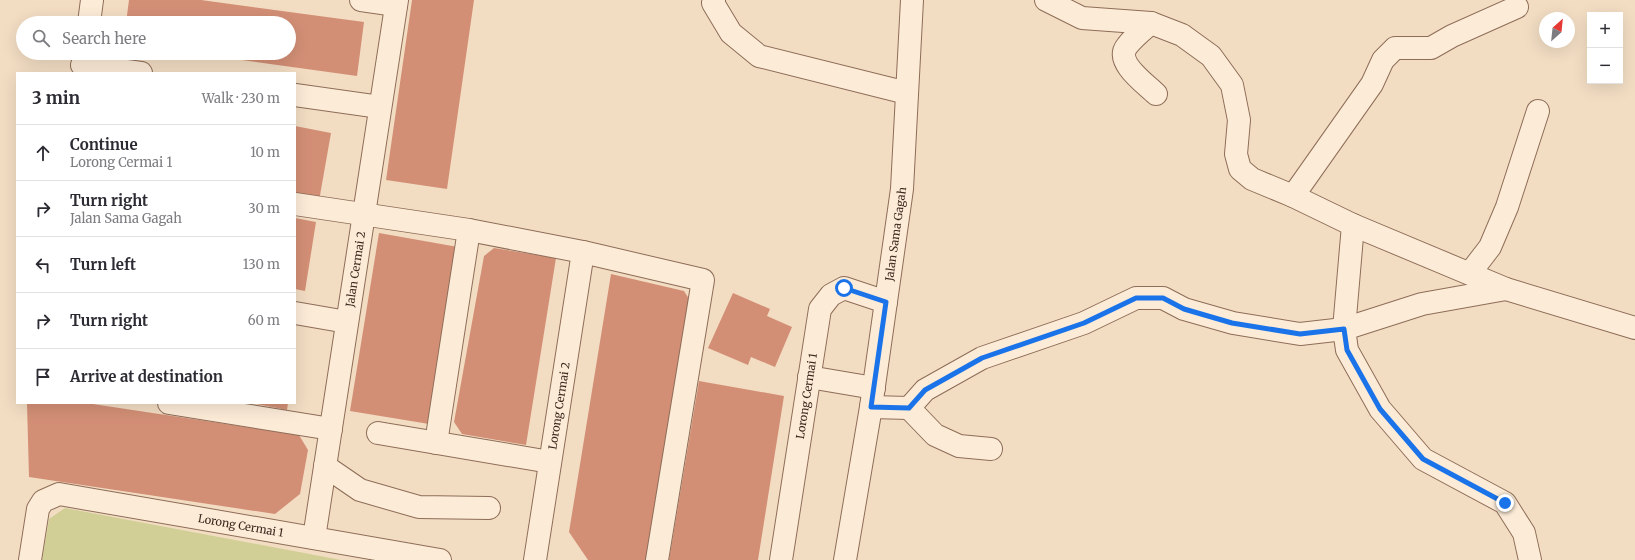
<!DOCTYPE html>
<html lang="en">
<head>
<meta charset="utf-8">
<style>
	:root { --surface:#fff; --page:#f2f2f3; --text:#2b2b33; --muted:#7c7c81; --line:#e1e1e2 }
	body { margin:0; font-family:Merriweather,serif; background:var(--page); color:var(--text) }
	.controls { position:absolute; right:12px; top:12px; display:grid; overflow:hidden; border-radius:0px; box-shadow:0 4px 16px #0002 }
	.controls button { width:36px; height:36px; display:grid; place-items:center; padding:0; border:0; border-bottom:1px solid var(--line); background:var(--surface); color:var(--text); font:20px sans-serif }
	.compass { position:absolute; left:1539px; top:12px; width:36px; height:36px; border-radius:50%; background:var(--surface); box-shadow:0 4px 16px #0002; rotate:27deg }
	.stop { position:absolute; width:12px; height:12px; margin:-9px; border:3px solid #1a73e8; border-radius:50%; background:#fff }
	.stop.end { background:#1a73e8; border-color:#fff; box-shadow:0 1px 4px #0008 }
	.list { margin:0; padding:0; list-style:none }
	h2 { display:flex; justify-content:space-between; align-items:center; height:52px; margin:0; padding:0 16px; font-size:17px }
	h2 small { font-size:13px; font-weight:400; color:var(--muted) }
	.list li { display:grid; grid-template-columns:26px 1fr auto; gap:12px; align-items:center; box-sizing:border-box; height:56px; padding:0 16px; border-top:1px solid var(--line) }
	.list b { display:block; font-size:15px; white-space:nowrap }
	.list p { margin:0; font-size:13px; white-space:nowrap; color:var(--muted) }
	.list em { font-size:13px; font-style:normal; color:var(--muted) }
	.icon { flex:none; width:22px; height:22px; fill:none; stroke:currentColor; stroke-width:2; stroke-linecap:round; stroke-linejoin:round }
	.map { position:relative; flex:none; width:1635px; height:560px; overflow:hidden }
	.search { position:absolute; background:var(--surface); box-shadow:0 4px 16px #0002; left:16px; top:16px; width:280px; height:44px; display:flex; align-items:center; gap:10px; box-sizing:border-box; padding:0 14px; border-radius:22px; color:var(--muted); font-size:15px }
	.panel { position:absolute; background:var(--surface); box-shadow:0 4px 16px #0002; left:16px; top:72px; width:280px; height:332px; border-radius:0px }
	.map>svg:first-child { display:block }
</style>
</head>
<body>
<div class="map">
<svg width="1635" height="560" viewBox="0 0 1635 560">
	<rect width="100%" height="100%" fill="#f2ddc3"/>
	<polygon fill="#d1cf96" points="65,508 341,560 42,560 49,519"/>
	<g fill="#d38f76">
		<polygon points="129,0 201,0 364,22 357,76 199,54 289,53 289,23 126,23"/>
		<polygon points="412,0 474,0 447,189 386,180"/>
		<polygon points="295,126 331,133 319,201 295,197"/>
		<polygon points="295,218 316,222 305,291 295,289"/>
		<polygon points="379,233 458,247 429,424 350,411"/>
		<polygon points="494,248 556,258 526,445 462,434 454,422 484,256"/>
		<polygon points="611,274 684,291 691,302 648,560 588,560 569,532"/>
		<polygon points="733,293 770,309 767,316 792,327 775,367 751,357 748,365 708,348"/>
		<polygon points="699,381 784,396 758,560 669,560"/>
		<polygon points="32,403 86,403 299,435 308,450 300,494 275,514 29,477 27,404"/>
		<polygon points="251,403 288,403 287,410"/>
	</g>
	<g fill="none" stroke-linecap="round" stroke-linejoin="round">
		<defs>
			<g id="minor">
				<polyline points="361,0 396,5"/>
				<polyline points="714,0 713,3 731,33 759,56 907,93"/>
				<polyline points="1046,0 1082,18 1151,23 1182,35 1211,56 1232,85 1239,120 1236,154 1240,169 1252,179 1293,196 1353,225 1506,289 1635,328"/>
				<polyline points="89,23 92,0"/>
				<path d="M1151 23C1143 30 1133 38 1127 46 1114 62 1146 84 1156 94"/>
				<polyline points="82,65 141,73"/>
				<polyline points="295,95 380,107"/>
				<polyline points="1293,196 1372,84 1383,60 1395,48 1431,48 1452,36 1517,7"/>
				<polyline points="295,204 469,230 583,252 703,280 657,560"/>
				<polyline points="1353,225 1344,329 1347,350 1380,409 1423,459 1505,503 1524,533 1530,560"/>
				<polyline points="1470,273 1490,247 1507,207 1538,111"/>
				<polyline points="295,313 347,322"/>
				<polyline points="809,377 874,388"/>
				<polyline points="169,403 331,429"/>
				<polyline points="871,407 909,408 925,390 982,358 1084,323 1136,298 1163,298 1184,309 1233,323 1300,334 1344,329 1422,304 1506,289"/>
				<polyline points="909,408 935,435 959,446 991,449"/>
				<polyline points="378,433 550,462"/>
				<polyline points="436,443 469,230"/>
				<polyline points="325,466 360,490 419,507 489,508"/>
				<path id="s1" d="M314 538 397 0"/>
				<path id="s2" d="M30 560 38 509 43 501 59 494 440 560"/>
				<path id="s3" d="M535 560 583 252"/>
				<path id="s4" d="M781 560 820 309 831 295 844 288 886 302"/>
				<path id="s5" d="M845 560 871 407 902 189 912 0"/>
			</g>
		</defs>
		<use href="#minor" stroke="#8e6d58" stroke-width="24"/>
		<use href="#minor" stroke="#fcebd7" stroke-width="22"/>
	</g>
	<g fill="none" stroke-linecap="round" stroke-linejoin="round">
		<polyline stroke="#1a73e8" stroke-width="5" points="844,288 886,302 871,407 909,408 925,390 982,358 1084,323 1136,298 1163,298 1184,309 1232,323 1300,334 1344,329 1347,350 1380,409 1423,459 1505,503"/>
	</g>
	<g text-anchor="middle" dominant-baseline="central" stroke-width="3.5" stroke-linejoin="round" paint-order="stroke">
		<g font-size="11" fill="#3d281d" stroke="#f8e8d4">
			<text stroke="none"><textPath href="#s5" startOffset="330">Jalan Sama Gagah</textPath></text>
			<text stroke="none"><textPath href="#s1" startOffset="272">Jalan Cermai 2</textPath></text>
			<text stroke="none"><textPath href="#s4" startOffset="166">Lorong Cermai 1</textPath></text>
			<text stroke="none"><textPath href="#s3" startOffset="156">Lorong Cermai 2</textPath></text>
			<text stroke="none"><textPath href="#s2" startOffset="263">Lorong Cermai 1</textPath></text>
		</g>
	</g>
</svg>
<div class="controls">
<button>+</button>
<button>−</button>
</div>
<svg class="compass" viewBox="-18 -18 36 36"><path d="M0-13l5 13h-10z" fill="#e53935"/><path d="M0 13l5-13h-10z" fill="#7c7c81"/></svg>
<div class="stop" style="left:844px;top:288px"></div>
<div class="stop end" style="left:1505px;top:503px"></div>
<div class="search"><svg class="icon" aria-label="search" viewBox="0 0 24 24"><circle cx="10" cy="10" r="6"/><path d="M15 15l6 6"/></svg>Search here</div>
<section class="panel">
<h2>3 min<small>Walk · 230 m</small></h2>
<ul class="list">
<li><svg class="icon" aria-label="ahead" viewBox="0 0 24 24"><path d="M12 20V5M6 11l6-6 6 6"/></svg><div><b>Continue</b><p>Lorong Cermai 1</p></div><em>10 m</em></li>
<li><svg class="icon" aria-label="right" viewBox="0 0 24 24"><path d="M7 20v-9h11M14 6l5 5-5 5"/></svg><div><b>Turn right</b><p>Jalan Sama Gagah</p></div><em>30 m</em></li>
<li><svg class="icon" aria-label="left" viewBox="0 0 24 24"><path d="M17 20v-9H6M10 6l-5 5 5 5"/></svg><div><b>Turn left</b></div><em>130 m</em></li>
<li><svg class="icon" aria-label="right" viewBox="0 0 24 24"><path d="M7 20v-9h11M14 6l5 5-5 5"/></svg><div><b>Turn right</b></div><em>60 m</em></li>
<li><svg class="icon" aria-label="arrive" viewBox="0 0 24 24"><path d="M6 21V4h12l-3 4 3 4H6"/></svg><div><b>Arrive at destination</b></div></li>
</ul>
</section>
</div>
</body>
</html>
